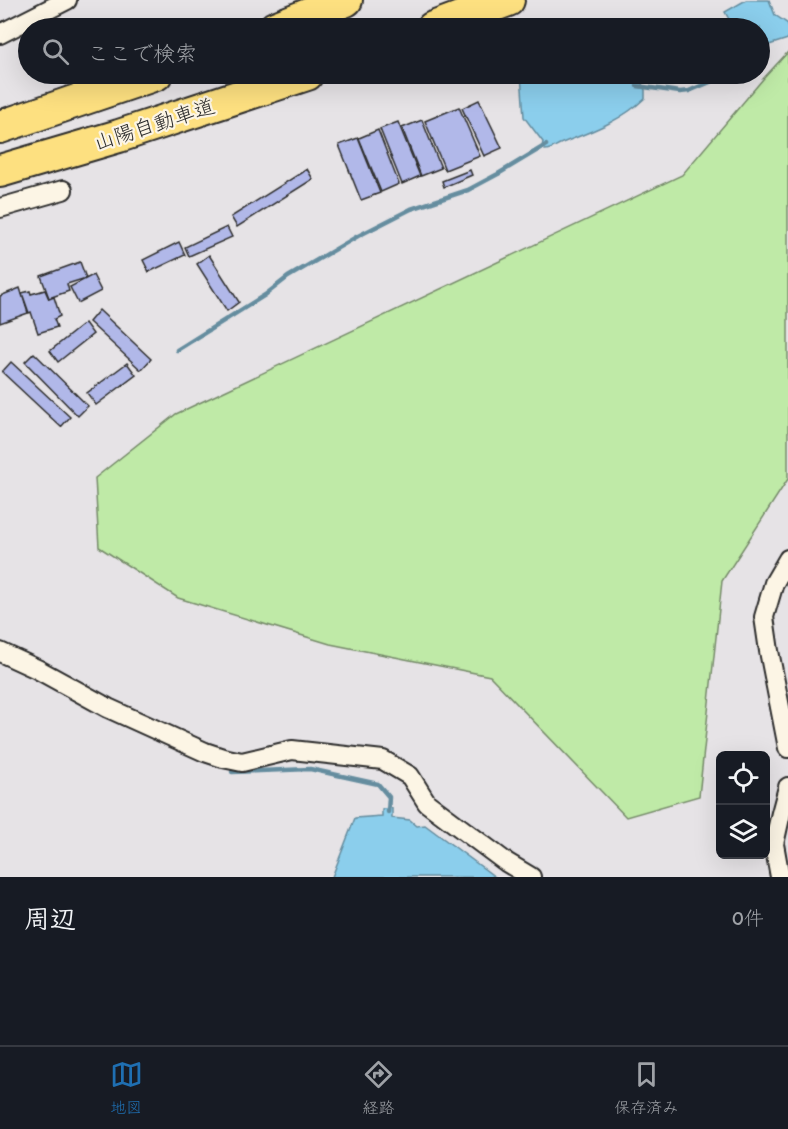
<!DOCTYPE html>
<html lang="ja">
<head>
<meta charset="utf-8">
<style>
	:root { --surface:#171b24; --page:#20242c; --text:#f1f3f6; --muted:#9ea1a6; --line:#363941; --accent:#1f6fb2 }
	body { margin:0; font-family:Itim,"Klee One",sans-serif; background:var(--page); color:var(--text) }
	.controls { position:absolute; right:18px; bottom:18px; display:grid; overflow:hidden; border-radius:9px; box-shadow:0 6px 24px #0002 }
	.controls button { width:54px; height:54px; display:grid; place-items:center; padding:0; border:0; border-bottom:2px solid var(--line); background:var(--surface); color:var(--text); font:30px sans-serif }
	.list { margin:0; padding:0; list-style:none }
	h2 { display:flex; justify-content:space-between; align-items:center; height:78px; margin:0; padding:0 24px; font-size:26px }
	h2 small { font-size:20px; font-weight:400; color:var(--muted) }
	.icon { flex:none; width:33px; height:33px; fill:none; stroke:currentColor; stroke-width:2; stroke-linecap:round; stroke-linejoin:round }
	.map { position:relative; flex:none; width:788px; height:877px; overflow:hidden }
	.search { position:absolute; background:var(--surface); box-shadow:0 6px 24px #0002; left:18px; right:18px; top:18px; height:66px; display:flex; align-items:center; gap:15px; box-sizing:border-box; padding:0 21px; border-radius:33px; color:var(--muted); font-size:22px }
	.sheet { height:168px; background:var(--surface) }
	nav { display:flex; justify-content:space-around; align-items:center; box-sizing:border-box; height:84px; border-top:2px solid var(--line); background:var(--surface); font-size:16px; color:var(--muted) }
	nav a { display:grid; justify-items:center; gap:3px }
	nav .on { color:var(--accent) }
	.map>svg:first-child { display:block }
</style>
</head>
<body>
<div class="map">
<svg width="788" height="877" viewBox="0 0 788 877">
	<rect width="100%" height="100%" fill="#e6e3e6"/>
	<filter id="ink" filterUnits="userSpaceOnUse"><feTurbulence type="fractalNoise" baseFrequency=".0167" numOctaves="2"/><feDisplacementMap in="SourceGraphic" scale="12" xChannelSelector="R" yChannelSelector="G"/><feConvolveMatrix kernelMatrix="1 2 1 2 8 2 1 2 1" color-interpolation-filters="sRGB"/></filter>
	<g filter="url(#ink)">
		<polygon fill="#bfeaa7" stroke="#758a69" stroke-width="1.5" points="788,52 788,479 722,581 699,796 626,817 490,676 330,644 178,598 99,547 95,478 176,414 682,175 763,79"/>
		<g fill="#8bceec" stroke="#658d9f" stroke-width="1.5">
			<polygon points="746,0 769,0 775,15 788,24 788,39 769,45 760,54 760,28 734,28 725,12"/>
			<path d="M521 74H617L625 78 641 82 645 90V98C621 121 593 131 562 143 556 145 552 150 545 150L542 147 543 142 524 117Z"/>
			<polygon points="392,808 392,818 410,820 417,826 425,825 495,877 332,877 355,818 382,816 382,809"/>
		</g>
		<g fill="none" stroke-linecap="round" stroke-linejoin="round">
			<g stroke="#658d9f" stroke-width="4.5">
				<polyline points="637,86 680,92 689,91 729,74"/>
				<polyline points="177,350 265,295 288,277 358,236 411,209 468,190 498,174 546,145"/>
				<polyline points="232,772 310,769 378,784 389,797 388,812"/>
			</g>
		</g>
		<g fill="#b1b8e9" stroke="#2b2b2b" stroke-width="1.5">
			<polygon points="479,100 502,148 484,156 462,108"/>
			<polygon points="459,107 480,156 445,170 425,121"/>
			<polygon points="422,120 441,168 421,176 402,128"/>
			<polygon points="398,122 420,176 402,184 380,129"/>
			<polygon points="378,130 399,184 381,192 359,138"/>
			<polygon points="358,138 380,193 361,200 339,145"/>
			<polygon points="307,169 313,179 237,227 231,217"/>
			<polygon points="470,170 472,175 444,187 442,181"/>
			<polygon points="227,227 232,237 189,256 185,247"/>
			<polygon points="179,242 185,255 149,272 143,260"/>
			<polygon points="209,255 239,302 227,311 197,264"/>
			<polygon points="80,262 86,278 67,284 69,291 49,298 41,276"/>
			<polygon points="93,275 101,291 78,303 70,287"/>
			<polygon points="20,288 28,313 0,323 0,296"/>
			<polygon points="45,290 49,299 54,297 60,316 54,319 57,327 38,333 31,312 29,313 22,293 30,291 31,294"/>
			<polygon points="99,310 151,359 141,370 89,322"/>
			<polygon points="85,323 93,334 58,362 50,351"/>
			<polygon points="34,353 88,406 78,416 25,362"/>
			<polygon points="11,362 70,417 61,427 2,372"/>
			<polygon points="127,363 136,375 96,405 87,393"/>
		</g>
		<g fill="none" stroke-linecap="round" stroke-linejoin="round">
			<defs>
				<g id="street">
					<polyline points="0,34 67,0"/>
					<polyline points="0,208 63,190"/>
					<polyline points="788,559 774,583 764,617 769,651 788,748"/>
					<polyline points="0,652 37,669 108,708 205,752 223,758 242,762 292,750 383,760 410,776 427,803 506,862 531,877"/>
					<polyline points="780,877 774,844 781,813 788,787"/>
				</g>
				<g id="highway">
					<polyline points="275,28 346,0"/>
					<polyline points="433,28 508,0"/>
					<polyline points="0,127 156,74"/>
					<polyline points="0,171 119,136 307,74"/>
				</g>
			</defs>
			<use href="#street" stroke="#2b2b2b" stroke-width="22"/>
			<use href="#highway" stroke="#2b2b2b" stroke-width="36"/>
			<use href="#street" stroke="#fcf5e5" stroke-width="18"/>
			<use href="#highway" stroke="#fde080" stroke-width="32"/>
		</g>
	</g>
	<g text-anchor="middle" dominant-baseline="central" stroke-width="4.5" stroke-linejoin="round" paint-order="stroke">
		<g font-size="21" fill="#2b2b2b" stroke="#fcf5e5">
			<text transform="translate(154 124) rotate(-18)">山陽自動車道</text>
		</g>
	</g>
</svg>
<div class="controls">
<button><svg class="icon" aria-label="locate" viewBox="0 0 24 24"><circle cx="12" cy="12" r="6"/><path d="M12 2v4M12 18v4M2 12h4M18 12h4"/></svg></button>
<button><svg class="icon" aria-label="layers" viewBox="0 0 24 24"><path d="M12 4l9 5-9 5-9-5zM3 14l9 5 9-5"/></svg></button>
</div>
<div class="search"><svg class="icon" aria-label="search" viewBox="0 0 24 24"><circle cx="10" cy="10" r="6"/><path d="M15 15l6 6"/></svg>ここで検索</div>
</div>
<section class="sheet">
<h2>周辺<small>0件</small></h2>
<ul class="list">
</ul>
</section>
<nav>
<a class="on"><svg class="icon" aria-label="map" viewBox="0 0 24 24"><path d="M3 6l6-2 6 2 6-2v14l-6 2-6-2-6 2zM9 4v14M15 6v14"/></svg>地図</a>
<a><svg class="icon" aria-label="directions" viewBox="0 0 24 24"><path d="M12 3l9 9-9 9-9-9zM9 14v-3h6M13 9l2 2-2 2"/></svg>経路</a>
<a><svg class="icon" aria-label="saved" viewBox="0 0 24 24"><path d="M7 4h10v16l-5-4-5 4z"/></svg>保存済み</a>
</nav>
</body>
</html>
